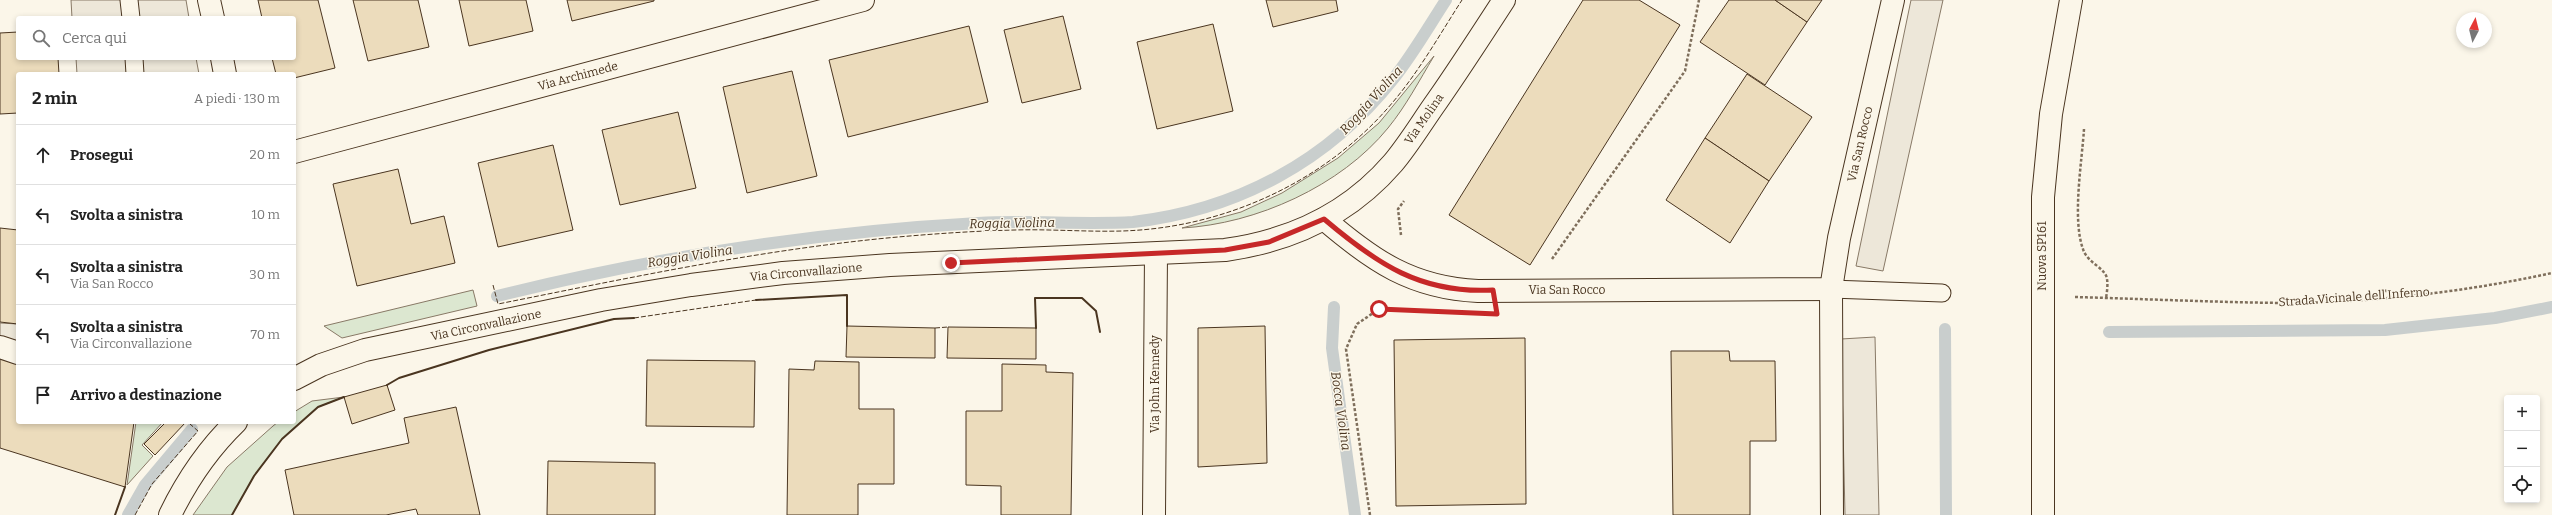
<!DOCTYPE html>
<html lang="it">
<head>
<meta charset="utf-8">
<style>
	:root { --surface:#fff; --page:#f6f6f6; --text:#222; --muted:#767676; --line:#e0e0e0 }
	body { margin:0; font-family:Bitter,serif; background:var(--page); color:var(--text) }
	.controls { position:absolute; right:12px; bottom:12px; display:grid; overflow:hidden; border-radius:4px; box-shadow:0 2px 6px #0003 }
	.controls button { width:36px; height:36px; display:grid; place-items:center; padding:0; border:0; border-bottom:1px solid var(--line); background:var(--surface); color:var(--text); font:20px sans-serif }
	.compass { position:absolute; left:2456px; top:12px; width:36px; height:36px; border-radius:50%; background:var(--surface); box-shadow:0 2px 6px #0003; rotate:7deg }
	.stop { position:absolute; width:12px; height:12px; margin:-9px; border:3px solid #c62828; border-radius:50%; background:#fff }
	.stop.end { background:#c62828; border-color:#fff; box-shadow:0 1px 4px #0008 }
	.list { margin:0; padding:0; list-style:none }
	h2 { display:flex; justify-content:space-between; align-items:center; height:52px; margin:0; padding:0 16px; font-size:17px }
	h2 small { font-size:13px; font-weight:400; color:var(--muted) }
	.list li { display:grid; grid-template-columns:26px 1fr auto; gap:12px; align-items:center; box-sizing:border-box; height:60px; padding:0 16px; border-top:1px solid var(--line) }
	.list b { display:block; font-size:15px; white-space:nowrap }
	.list p { margin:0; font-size:13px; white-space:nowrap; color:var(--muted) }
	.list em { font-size:13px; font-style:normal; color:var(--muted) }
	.icon { flex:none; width:22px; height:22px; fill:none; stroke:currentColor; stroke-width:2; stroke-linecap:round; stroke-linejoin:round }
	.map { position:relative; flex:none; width:2552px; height:515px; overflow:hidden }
	.search { position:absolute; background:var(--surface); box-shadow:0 2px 6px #0003; left:16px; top:16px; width:280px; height:44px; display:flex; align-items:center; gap:10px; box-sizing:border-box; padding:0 14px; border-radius:4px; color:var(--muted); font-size:15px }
	.panel { position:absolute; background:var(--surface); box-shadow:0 2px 6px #0003; left:16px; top:72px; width:280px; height:352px; border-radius:4px }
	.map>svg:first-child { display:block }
</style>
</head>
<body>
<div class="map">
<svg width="2552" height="515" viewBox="0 0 2552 515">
	<rect width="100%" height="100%" fill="#fbf6e9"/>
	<g fill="#dce7d0" stroke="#887966">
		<path d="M1434 56C1419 81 1406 106 1388 128 1341 186 1256 224 1182 228L1241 212 1282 193 1338 158 1379 123Z"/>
		<polygon points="473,290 477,306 342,338 324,326"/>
		<polygon points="344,397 318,407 282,439 254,476 232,515 193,515 227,467 273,426 278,422 294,422 294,412 312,401"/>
		<polygon points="136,422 163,422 142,445 153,456 127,485"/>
	</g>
	<g fill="#ede7d9" stroke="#887966">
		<polygon points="71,0 186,0 189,18 72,18"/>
		<polygon points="1911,0 1943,0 1883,271 1856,266"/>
		<polygon points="76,58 196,58 199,74 77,74"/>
		<polygon points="0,323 18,324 18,353 0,347"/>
		<polygon points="1875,337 1879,515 1845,515 1841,339"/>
	</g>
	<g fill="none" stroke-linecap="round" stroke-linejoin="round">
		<g stroke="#c9cecd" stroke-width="12">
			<path d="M497 296C655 257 815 232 978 223 1030 220 1082 225 1133 222 1237 210 1329 161 1394 78 1413 54 1429 26 1446 0"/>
			<polyline points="1334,307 1332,348 1355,515"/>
			<polyline points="1945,329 1946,515"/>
			<polyline points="2109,332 2385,330 2495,318 2552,307"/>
			<polyline points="128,515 145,485 192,429"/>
		</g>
	</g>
	<g fill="#ecdcbc" stroke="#4a3520">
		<polygon points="258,0 318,0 335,68 294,78 294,74 276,74 272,58 294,58 294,18 262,18"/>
		<polygon points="353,0 418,0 429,47 368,61"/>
		<polygon points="459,0 526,0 533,31 469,46"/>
		<polygon points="567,0 654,0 654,1 572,21"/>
		<polygon points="1266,0 1336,0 1338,11 1273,27"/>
		<polygon points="1583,0 1639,0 1680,25 1530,265 1449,215"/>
		<polygon points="1729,0 1775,0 1807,22 1765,85 1700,42"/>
		<polygon points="1775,0 1822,0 1807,22"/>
		<polygon points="1063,16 1081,89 1022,103 1004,30"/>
		<polygon points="1213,24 1233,111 1157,129 1137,42"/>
		<polygon points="969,26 988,102 848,137 829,60"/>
		<polygon points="18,32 18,58 58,58 59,74 18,74 18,113 0,114 0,33"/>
		<polygon points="792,71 817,176 747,193 723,87"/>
		<polygon points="1747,74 1812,117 1769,181 1705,138"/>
		<polygon points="678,112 696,188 620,205 602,130"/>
		<polygon points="1705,138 1769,181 1730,243 1666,200"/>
		<polygon points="553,145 573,230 498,247 478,163"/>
		<polygon points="398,169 411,224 444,216 455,263 357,286 333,184"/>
		<polygon points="0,228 18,230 18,324 0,322"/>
		<polygon points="847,326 935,328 935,358 846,357"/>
		<polygon points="1265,326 1267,463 1198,467 1198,328"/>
		<polygon points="948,327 1036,328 1036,359 947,358"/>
		<polygon points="1525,338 1526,504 1396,506 1394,340"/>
		<polygon points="1671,351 1729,351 1730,361 1775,361 1776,441 1750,441 1750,515 1673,515"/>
		<polygon points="0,357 18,363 18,422 134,422 125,487 0,448"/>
		<polygon points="647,360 755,361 754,427 646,426"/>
		<polygon points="815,361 859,362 859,409 894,409 894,484 858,484 858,515 787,515 789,369 814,370"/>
		<polygon points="1002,364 1046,365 1046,372 1073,373 1071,515 1001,515 1001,486 966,485 966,411 1002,411"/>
		<polygon points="387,385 395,410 352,424 344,397"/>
		<polygon points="456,407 480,515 418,515 416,509 386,515 294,515 285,470 409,443 404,418"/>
		<polygon points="166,422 185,423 155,455 144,444"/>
		<polygon points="548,461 655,463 655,515 547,515"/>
	</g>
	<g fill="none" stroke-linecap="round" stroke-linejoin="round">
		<defs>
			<g id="service">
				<polyline points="129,0 131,18"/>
				<polyline points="134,58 135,74"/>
				<polyline points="1831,289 1942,293"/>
			</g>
			<g id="minor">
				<polyline points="209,0 213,18"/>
				<polyline points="222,58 225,74"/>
				<polyline points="294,152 863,0"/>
				<path d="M1324 219C1373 261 1412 288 1478 291L1831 289 1839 238 1893 0"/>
				<polyline points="1831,289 1832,515"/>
				<polyline points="0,347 18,353"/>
				<polyline points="1154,515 1156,254"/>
			</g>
			<g id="tertiary">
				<path d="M294 379 321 365 365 350 601 300 691 285 783 273 890 265 1225 250C1290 241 1349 214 1393 163 1409 144 1422 122 1437 101 1460 68 1482 34 1504 0"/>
				<path d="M170 515C187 480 208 449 236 422"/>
			</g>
			<polyline id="secondary" points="2043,515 2043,197 2051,114 2071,0"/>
		</defs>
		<use href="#service" stroke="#4a3520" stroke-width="19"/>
		<use href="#minor" stroke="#4a3520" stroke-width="24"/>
		<use href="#tertiary" stroke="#4a3520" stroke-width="24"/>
		<use href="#secondary" stroke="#4a3520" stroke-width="24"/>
		<g stroke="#7f6f5c" stroke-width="2.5" stroke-dasharray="3 2" stroke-linecap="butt">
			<path d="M2084 129C2082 161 2072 219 2083 249 2087 263 2106 268 2107 279 2108 285 2107 292 2106 298"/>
			<polyline points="1401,235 1398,209 1404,201"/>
			<polyline points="1552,259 1685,71 1699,0"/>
			<path d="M2075 297C2143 299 2212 302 2281 303 2371 303 2464 292 2552 273"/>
			<polyline points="1370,515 1346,349 1357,324 1379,309 1403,310"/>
		</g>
		<use href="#service" stroke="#fbf6e9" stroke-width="17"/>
		<use href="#minor" stroke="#fbf6e9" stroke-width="22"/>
		<use href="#tertiary" stroke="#fbf6e9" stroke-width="22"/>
		<use href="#secondary" stroke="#fbf6e9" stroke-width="22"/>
		<g stroke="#4a3520" stroke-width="1" stroke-dasharray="5 2" stroke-linecap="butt">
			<path d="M493 285 498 304C629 278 754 251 887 238 930 234 973 231 1015 230 1051 229 1086 232 1122 231 1225 228 1327 181 1393 102 1420 70 1440 34 1462 0"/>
			<polyline points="634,318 756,300"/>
			<polyline points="935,328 948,327"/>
			<polyline points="135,515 152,484 198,431 190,424"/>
		</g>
		<g stroke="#4a3520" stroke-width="2">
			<polyline points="756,300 847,295 847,326"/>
			<polyline points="1036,328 1035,298 1082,298 1096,311 1100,332"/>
			<polyline points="387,385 399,378 489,350 614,319 634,318"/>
			<polyline points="115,515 125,487"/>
			<polyline points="232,515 254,476 282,439 318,407 344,397"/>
		</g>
	</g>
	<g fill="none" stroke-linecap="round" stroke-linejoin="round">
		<path stroke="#c62828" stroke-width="5" d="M951 263 1225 250 1269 242 1324 219C1377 264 1421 294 1493 290L1497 314 1379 309"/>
	</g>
	<g text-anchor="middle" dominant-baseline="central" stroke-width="3" stroke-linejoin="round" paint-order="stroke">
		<g font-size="12" fill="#4a3520" stroke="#fbf6e9">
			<text transform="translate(578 76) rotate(-15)">Via Archimede</text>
			<text transform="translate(1424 119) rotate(-55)">Via Molina</text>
			<text transform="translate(1860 144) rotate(-77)">Via San Rocco</text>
			<text transform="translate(2042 256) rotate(-90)">Nuova SP161</text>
			<text transform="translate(806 272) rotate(-5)">Via Circonvallazione</text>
			<text x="1567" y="290">Via San Rocco</text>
			<text transform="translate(2354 297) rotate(-4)">Strada Vicinale dell'Inferno</text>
			<text transform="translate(486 325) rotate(-12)">Via Circonvallazione</text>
			<text transform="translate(1155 384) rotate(-90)">Via John Kennedy</text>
		</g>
		<g font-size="13" font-style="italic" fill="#4a3520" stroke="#fbf6e9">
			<text transform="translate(1371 100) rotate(-48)">Roggia Violina</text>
			<text transform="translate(1012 223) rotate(-1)">Roggia Violina</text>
			<text transform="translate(690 256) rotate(-9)">Roggia Violina</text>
			<text transform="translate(1341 411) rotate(82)">Bocca Violina</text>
		</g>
	</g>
</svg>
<div class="controls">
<button>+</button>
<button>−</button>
<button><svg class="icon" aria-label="locate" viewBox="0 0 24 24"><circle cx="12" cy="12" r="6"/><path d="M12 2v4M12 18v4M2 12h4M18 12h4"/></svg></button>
</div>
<svg class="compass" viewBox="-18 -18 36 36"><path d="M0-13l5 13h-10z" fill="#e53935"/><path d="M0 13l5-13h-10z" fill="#767676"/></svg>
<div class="stop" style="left:1379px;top:309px"></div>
<div class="stop end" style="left:951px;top:263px"></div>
<div class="search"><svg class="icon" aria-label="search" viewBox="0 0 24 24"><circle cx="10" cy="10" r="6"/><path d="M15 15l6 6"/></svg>Cerca qui</div>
<section class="panel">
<h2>2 min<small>A piedi · 130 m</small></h2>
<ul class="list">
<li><svg class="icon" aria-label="ahead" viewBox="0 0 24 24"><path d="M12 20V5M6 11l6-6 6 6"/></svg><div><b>Prosegui</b></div><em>20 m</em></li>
<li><svg class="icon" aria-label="left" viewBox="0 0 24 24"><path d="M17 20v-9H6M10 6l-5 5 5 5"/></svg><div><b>Svolta a sinistra</b></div><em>10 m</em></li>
<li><svg class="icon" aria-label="left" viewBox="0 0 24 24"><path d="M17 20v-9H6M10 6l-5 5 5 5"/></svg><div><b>Svolta a sinistra</b><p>Via San Rocco</p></div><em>30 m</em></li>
<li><svg class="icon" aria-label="left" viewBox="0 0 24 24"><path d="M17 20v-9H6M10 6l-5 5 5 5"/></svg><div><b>Svolta a sinistra</b><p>Via Circonvallazione</p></div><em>70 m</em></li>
<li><svg class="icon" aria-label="arrive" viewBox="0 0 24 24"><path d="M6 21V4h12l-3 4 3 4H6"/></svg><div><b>Arrivo a destinazione</b></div></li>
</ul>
</section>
</div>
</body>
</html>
